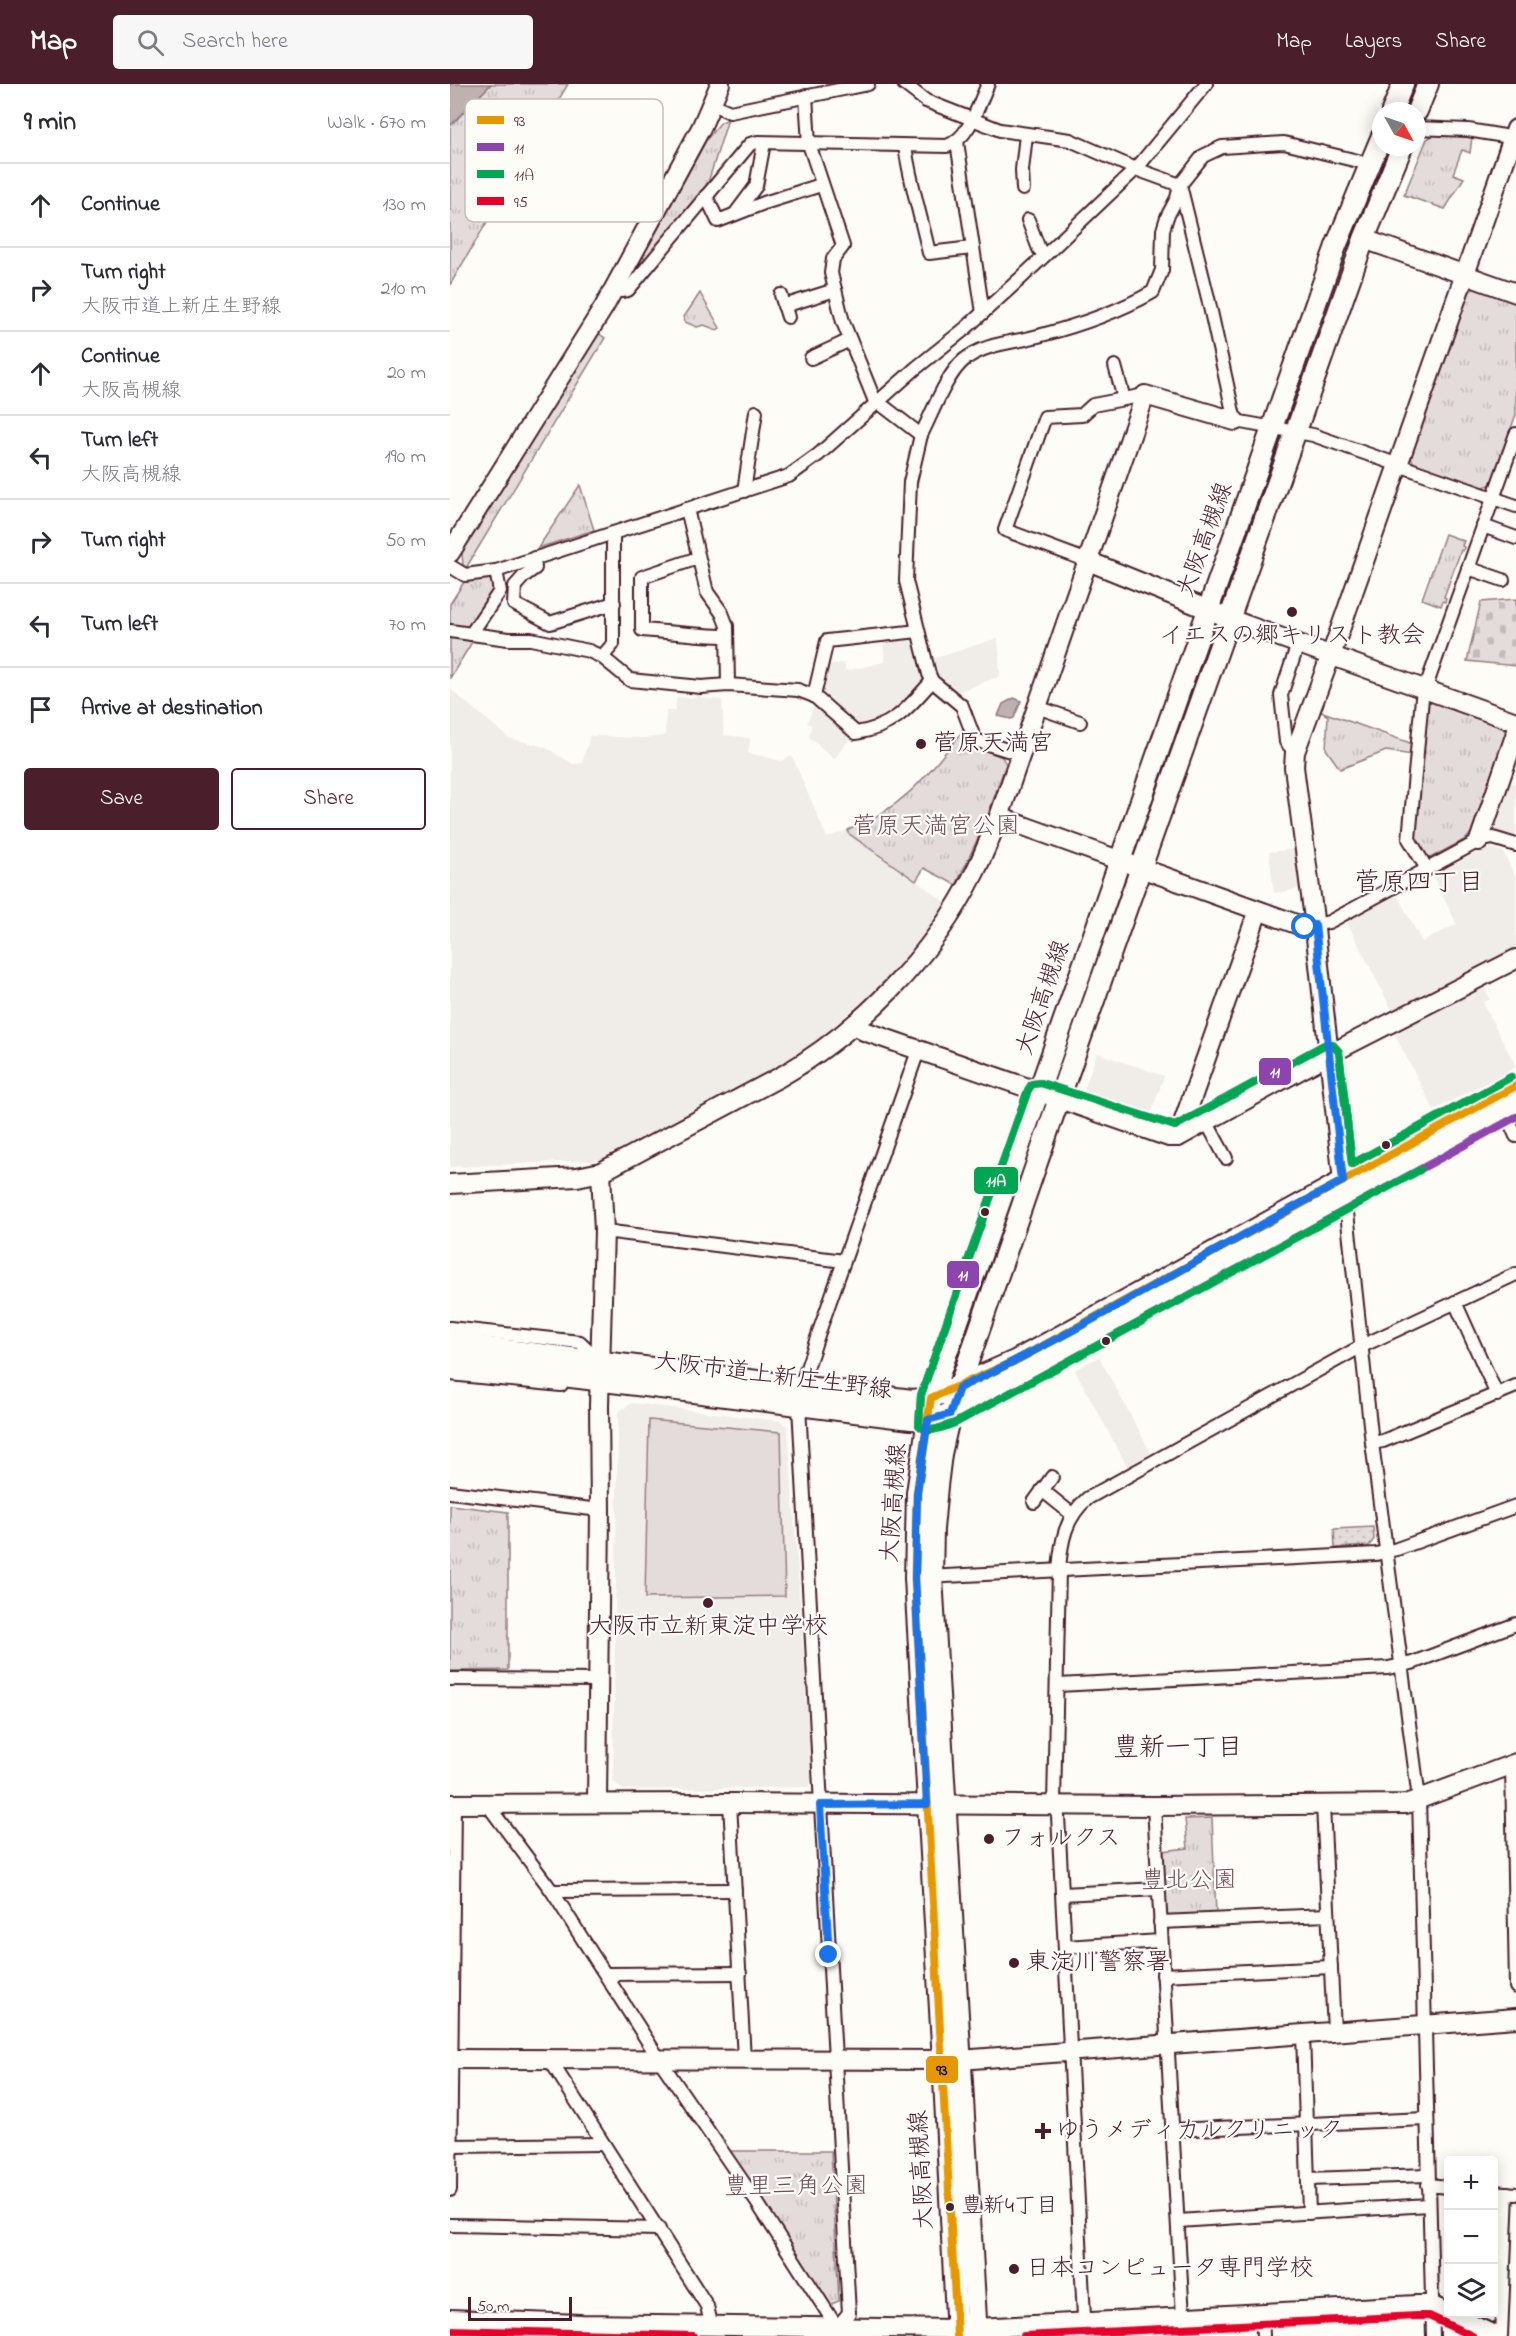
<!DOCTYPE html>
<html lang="en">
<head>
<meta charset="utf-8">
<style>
	:root { --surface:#fff; --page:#f7f7f7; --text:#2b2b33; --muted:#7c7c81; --line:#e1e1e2; --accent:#4a1f2b }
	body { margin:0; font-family:"Indie Flower","Klee One",sans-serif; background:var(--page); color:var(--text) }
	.controls { position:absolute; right:18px; bottom:18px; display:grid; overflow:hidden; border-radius:6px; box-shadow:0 3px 15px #0003 }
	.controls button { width:54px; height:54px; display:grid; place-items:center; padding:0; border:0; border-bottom:2px solid var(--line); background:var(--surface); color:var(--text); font:30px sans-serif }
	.compass { position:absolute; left:922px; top:18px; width:54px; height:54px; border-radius:50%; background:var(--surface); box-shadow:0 3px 15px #0003; rotate:130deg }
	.scale { position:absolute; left:18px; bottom:15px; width:104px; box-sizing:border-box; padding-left:6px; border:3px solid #4a1f2b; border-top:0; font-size:16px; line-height:21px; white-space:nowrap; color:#4a1f2b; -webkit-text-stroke:4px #fdfcf7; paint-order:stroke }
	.stop { position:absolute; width:18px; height:18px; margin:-14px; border:4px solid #1a73e8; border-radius:50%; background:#fff }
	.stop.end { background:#1a73e8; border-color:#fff; box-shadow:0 2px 6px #0008 }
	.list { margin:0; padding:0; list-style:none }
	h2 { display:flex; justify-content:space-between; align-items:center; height:78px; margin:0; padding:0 24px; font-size:26px }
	h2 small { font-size:20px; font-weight:400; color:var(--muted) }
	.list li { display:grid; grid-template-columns:39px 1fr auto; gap:18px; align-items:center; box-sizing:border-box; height:84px; padding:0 24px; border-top:2px solid var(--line) }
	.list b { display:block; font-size:22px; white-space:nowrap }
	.list p { margin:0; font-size:20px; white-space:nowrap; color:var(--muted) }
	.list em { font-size:20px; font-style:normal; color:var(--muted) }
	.actions { display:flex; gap:12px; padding:18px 24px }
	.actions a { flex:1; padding:14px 0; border:2px solid var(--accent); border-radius:6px; text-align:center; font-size:21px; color:var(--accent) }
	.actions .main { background:var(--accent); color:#fff }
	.icon { flex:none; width:33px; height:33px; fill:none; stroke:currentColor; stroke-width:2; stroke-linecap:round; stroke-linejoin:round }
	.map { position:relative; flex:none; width:1066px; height:2252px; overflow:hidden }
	header { display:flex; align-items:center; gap:36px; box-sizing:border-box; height:84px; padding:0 30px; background:var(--accent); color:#fff }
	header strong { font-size:28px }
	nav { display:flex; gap:33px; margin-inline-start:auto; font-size:21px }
	.search { width:420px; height:54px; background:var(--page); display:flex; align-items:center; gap:15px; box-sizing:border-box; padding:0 21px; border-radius:6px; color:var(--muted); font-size:22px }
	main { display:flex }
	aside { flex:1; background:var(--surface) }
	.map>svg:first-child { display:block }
</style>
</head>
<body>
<header>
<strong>Map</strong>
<div class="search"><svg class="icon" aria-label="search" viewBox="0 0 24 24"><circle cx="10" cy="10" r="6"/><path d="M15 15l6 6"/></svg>Search here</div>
<nav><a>Map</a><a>Layers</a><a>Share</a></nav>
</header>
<main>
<aside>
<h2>9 min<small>Walk · 670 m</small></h2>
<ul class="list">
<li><svg class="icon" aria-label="ahead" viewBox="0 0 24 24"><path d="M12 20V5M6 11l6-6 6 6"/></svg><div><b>Continue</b></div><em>130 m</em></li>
<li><svg class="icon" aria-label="right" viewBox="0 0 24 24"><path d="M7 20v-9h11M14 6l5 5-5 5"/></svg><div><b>Turn right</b><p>大阪市道上新庄生野線</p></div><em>210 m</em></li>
<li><svg class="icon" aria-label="ahead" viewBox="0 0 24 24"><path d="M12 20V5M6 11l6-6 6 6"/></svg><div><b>Continue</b><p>大阪高槻線</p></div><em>20 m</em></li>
<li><svg class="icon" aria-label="left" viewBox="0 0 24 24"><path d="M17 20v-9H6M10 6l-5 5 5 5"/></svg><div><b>Turn left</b><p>大阪高槻線</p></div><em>190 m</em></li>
<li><svg class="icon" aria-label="right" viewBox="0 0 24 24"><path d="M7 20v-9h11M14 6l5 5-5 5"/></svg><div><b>Turn right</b></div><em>50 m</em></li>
<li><svg class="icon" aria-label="left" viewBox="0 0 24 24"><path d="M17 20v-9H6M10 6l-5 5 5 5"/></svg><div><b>Turn left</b></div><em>70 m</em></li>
<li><svg class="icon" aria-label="arrive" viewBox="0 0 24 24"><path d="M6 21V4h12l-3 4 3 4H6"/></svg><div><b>Arrive at destination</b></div></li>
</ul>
<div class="actions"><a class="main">Save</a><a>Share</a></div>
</aside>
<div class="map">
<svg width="1066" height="2252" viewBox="0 0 1066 2252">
	<defs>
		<pattern id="grass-tufts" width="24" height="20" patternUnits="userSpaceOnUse" patternTransform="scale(1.5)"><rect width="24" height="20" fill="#e3dcda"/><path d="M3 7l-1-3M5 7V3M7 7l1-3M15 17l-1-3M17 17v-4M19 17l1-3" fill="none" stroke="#c4bcbb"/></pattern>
		<pattern id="cemetery-stones" width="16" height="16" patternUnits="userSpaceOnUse" patternTransform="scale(1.5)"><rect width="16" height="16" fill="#e3dcda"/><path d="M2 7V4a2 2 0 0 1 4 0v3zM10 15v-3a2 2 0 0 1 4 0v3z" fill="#c4bcbb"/></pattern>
		<pattern id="garden-dots" width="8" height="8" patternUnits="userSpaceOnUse" patternTransform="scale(1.5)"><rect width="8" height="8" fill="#e3dcda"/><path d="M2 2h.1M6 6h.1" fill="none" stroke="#c4bcbb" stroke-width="1.8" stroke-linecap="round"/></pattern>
	</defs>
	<rect width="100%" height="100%" fill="#fdfcf7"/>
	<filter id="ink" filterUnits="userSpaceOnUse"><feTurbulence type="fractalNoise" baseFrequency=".0167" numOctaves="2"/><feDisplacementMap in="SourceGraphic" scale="12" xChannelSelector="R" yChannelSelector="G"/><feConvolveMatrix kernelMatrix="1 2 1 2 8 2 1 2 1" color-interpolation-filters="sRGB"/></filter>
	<g filter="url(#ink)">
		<g fill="#f0ece8">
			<polygon points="467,552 476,596 441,635 407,646 369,613 377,581 394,579 396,587 435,578 433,555"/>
			<polygon points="548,554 550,592 503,610 487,597 480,576"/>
			<polygon points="0,605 59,654 95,663 123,680 132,679 140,652 193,654 215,652 216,627 225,627 227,613 245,614 246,607 251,608 251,614 272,616 274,651 300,654 298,669 332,677 342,672 377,754 398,746 398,749 497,819 463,865 431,901 377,948 342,975 153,1076 0,1083"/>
			<polygon points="366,618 403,651 384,675 359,653 362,641 357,639"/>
			<polygon points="1058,698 1066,700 1066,754 1047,748 1043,741"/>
			<polygon points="1041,764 1053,768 1066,794 1066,867 944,930 897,838 947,811 972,858 1007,840 983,792 1033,765"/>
			<polygon points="846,765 850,805 824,809 819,768"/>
			<polygon points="1033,902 1040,915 1033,919 1066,983 984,1026 944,949"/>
			<polygon points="647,969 714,992 698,1038 637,1018 633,1009"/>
			<polygon points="649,1273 701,1369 677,1382 625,1286"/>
			<polygon points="182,1319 330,1337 338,1343 362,1696 358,1703 173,1706 163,1697 168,1328"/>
		</g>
		<g fill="url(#grass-tufts)" stroke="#967e82" stroke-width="1.5">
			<polygon points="41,0 118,0 0,201 0,42"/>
			<polygon points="278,35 256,105 196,174 194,174 193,172 257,55 271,38"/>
			<polygon points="994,50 1022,53 1020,69 1012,66 1003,90 1014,94 995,125 954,111 977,55 984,51"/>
			<polygon points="1026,203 1066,218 1066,330 1042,400 1031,404 965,381 959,370 1019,208"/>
			<polygon points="250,209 270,244 267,246 254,241 247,243 235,238 234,233"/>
			<polygon points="148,249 155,254 16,484 13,481 12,469"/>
			<polygon points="130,401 144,446 88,464"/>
			<polygon points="995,450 1014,457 1012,462 1014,463 1013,467 1011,466 994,513 996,514 995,518 993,517 991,522 972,515"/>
			<polygon points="38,493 43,496 44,508 22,544 0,544 0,520 14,498"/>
			<polygon points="0,550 24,555 0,594"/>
			<polygon points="762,551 763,552 691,755 689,754"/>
			<polygon points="977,615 1051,641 1056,649 1021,749 1016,755 980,774 975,772 964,754"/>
			<polygon points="870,627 963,660 962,671 936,667 890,685 876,665 878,632"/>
			<path d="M514 642 519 660 552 673 556 680 535 739 506 801 474 784 466 797 398 749V746C452 725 476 693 511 649Z"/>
			<polygon points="669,808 672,810 607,990 606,988"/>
			<polygon points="0,1421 58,1428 58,1586 0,1587"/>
			<polygon points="762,1734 766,1831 720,1832 716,1828 712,1767 738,1764 735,1735"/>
			<polygon points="278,2067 381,2067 389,2217 379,2221"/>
		</g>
		<polygon fill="url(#cemetery-stones)" stroke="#967e82" stroke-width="1.5" points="1066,515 1066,582 1017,577 1031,518"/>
		<polygon fill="url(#garden-dots)" stroke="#967e82" stroke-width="1.5" points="923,1443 924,1455 919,1462 885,1464 884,1445"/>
		<polygon fill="#e3dcda" stroke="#967e82" stroke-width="1.5" points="199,1336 331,1348 335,1512 195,1514"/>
		<g fill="#c0b1b1" stroke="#91777b" stroke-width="1.5">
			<polygon points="0,0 41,0 0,42"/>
			<polygon points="564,614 571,617 564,634 561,635 548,632 553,620"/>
		</g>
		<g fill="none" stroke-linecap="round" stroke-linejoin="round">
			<defs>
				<g id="street">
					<polyline points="454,0 476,17 550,46 620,56 686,85 730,101 758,214 785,337 863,351 1066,422"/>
					<polyline points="356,12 359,60 393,162 383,175 381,189 393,238 424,315 471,351 460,398 456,497 479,590 482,597 512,622 525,656 570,670"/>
					<polyline points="262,20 280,28 418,0"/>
					<polyline points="967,44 1018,46 1066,54"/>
					<polyline points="507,58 533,229"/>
					<path d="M455 62C460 98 471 133 479 169L522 164"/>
					<polyline points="573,105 572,86 576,51"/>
					<polyline points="256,112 268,137 314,119 371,101"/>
					<polyline points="285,130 306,102 314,59"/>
					<polyline points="578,136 589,165 595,171"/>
					<path d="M165 203 172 207 178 206 300 60 308 58 497 62C520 54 528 21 538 0"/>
					<polyline points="331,211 338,233"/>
					<polyline points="334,222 385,206"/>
					<polyline points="361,274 400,256"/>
					<polyline points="665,282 674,315"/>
					<path d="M471 351C482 330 496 291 514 276 535 259 563 259 588 252 627 242 668 228 703 208L712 186 713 146 717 133 727 114 730 101 753 72 772 63 834 59 920 80"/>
					<polyline points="294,407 306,328"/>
					<polyline points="237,425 257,508 272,529 277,542 278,601"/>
					<polyline points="1033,442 1066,454"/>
					<polyline points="84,474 85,484 74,492 65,502 64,520 100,539 164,519"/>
					<path d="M248 474 192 493V546C221 548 249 552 277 552"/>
					<polyline points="638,477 555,446 595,333 632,331 643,321 695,311"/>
					<polyline points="0,482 15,491 46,487 339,392 368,371 466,284 516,244 571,194 686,85 756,0"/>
					<polyline points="1018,484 1053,496"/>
					<path d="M0 547 58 555H81L139 567 152 573 180 596 251 603 278 601 348 606 364 612 406 649C444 643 458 624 482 597"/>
					<polyline points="21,550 50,507 46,487"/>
					<polyline points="152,573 163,560 163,449"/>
					<polyline points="364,612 377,557 468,547"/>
					<polyline points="587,623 630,638"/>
					<polyline points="845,668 836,658 831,611 848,560"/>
					<polyline points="977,785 959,755 972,614 1066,350"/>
					<polyline points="865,841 879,838 1029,757 1043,754 1066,761"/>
					<polyline points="1052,1021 1066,1052"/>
					<polyline points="756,1037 776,1074"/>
					<polyline points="895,1110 922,1359 969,1715 983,2252"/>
					<polyline points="154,1147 394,1177"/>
					<polyline points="1005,1218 1047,1311"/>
					<polyline points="0,1244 130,1258 150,1277"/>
					<polyline points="0,1290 111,1301"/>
					<polyline points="922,1359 933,1357 1066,1302"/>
					<polyline points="592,1406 623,1431"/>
					<polyline points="0,1408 150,1426"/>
					<polyline points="584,1418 602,1393"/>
					<polyline points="476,1493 926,1470 947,1465 1066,1422"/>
					<polyline points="0,1595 148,1596"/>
					<polyline points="608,1601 938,1584 962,1579 1066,1540"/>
					<polyline points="1062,1681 1066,1903"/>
					<polyline points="280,1719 294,1975"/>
					<polyline points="37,1720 102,1807 209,1975 306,2117 390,2248"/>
					<polyline points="873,1721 884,1947"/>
					<polyline points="704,1722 733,2233"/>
					<polyline points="102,1807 285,1806"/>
					<polyline points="613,1810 708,1805"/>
					<polyline points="710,1838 878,1831"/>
					<polyline points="615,1863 711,1857"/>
					<polyline points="157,1890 290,1889"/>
					<polyline points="713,1891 881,1883"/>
					<polyline points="853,1950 859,2129"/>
					<polyline points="100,1976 257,2222 261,2240"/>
					<polyline points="722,2046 976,2035"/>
					<polyline points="1,2062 153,2060"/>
					<polyline points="858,2095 978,2091"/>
					<polyline points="978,2101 998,2103"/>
					<polyline points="0,2106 4,1720"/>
					<polyline points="1044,2108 1066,2110"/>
					<polyline points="728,2137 978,2121"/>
					<polyline points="0,2141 209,2145"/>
					<polyline points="812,2229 813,2252"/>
					<polyline points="387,2243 399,2229 349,1322 351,1302 369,1248 468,967"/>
					<path d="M635 2252 608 1732 604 1720 609 1486C611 1458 615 1433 638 1414L912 1262 1066 1190"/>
					<polyline points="1051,2252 1057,2109"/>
				</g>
				<g id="secondary">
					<polyline points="914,155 1066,209"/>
					<polyline points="0,469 154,223 251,44 270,0"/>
					<polyline points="638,477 796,541 1066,638"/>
					<polyline points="549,733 849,841 865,841"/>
					<polyline points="1029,757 1066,649"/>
					<polyline points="405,941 414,947 719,1053 728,1053 870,975 1066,875"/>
					<polyline points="728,1053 808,827"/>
					<polyline points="893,1097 863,827 844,683 845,668 885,560 1066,45"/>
					<path d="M0 1100 127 1093 151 1088 330 993C410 947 484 871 525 788 534 770 541 751 549 733L695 311 785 337"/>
					<polyline points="147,1719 150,1426 149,1321 154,1147 151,1088"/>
					<polyline points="0,1720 280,1719 704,1722 956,1720 1066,1679"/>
					<polyline points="0,1975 510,1976 1066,1934"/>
					<polyline points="0,2235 131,2240 506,2245 967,2221 981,2221 1046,2252"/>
				</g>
				<g id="primary">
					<polyline points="942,27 953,0"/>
					<polyline points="967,27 978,0"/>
					<polyline points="0,1259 462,1316 481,1314 565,1277 1066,1002"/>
					<polyline points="0,1278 461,1335 478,1336 500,1330 1066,1021"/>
					<polyline points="507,2252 494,1995 465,1494 467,1409 481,1314 886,162 931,54"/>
					<polyline points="527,2252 482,1493 483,1445 487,1402 491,1370 500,1330 603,1032 914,155 952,63"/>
				</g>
			</defs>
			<use href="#street" stroke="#4a1f2b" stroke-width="16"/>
			<use href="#secondary" stroke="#4a1f2b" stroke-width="22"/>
			<use href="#primary" stroke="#4a1f2b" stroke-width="24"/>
			<use href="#street" stroke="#fdfcf7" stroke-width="12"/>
			<use href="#secondary" stroke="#fdfcf7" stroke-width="18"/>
			<use href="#primary" stroke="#fdfcf7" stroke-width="20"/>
			<defs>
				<polyline id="bus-1" points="507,2252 465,1494 467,1409 481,1314 565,1277 1066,1002"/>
				<path id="bus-2" d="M1061 993 902 1080 889 968 882 960 874 961 725 1042 591 999 582 1000 578 1006 471 1311 469 1341C478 1351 493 1343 505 1339L1066 1033"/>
				<path id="bus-3" d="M970 1086 505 1339C493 1343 478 1351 469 1341L471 1311 578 1006 582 1000 591 999 725 1042 874 961 882 960 889 968 902 1080 1061 993"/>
				<g id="bus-4">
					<polyline points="0,2246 243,2252"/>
					<polyline points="574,2252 967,2232 979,2232 1022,2252"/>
				</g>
			</defs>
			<use href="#bus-1" stroke="#fdfcf7" stroke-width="12"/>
			<use href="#bus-2" stroke="#fdfcf7" stroke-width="12"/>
			<use href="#bus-3" stroke="#fdfcf7" stroke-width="12"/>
			<use href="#bus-4" stroke="#fdfcf7" stroke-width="12"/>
			<use href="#bus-1" stroke="#e69804" stroke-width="8"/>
			<use href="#bus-2" stroke="#8e44ad" stroke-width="8"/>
			<use href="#bus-3" stroke="#00a651" stroke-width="8"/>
			<use href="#bus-4" stroke="#e4002b" stroke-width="8"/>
		</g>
	</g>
	<g fill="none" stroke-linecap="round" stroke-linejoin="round" filter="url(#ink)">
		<path stroke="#1a73e8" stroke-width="8" d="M379 1871 370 1721 477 1720 465 1494 467 1409 478 1336 500 1330 509 1304C641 1242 764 1164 893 1097L865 841 855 843"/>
	</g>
	<g fill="#4a1f2b" stroke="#fdfcf7" stroke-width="2">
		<circle cx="842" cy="528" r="6"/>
		<circle cx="471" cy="660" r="6"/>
		<circle cx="936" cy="1061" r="5"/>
		<circle cx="535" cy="1128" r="5"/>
		<circle cx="656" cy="1257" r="5"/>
		<circle cx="258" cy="1519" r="6"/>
		<circle cx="539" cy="1755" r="6"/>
		<circle cx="564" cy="1879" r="6"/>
		<path d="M590 2038h6v6h6v6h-6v6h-6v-6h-6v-6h6z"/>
		<circle cx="500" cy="2123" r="5"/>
		<circle cx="564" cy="2185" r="6"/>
	</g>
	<g text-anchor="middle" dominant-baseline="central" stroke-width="4.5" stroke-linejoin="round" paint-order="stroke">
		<g font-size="22" fill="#4a1f2b" stroke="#fdfcf7" text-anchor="start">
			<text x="511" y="2123">豊新4丁目</text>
		</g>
		<g font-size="24" fill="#4a1f2b" stroke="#fdfcf7">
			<text transform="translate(756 456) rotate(-70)">大阪高槻線</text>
			<text transform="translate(594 914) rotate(-71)">大阪高槻線</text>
			<text transform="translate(323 1293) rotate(7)">大阪市道上新庄生野線</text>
			<text transform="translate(445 1419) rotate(-86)">大阪高槻線</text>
			<text transform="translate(473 2086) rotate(-93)">大阪高槻線</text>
		</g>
		<g font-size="24" fill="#4a1f2b" stroke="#fdfcf7" text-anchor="start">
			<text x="842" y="552" text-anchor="middle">イエスの郷キリスト教会</text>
			<text x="483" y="660">菅原天満宮</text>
			<text x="258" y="1543" text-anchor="middle">大阪市立新東淀中学校</text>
			<text x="551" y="1755">フォルクス</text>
			<text x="576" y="1879">東淀川警察署</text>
			<text x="606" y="2047">ゆうメディカルクリニック</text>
			<text x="576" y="2185">日本コンピュータ専門学校</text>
		</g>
		<g font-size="24" fill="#704e57" stroke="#fdfcf7">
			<text x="486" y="743">菅原天満宮公園</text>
			<text x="739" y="1797">豊北公園</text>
			<text x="346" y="2103">豊里三角公園</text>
		</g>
		<g font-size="26" fill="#4a1f2b" stroke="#fdfcf7">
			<text x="969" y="800">菅原四丁目</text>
			<text x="728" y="1665">豊新一丁目</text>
		</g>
	</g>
	<rect x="15" y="15" width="198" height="123" rx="9" fill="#fdfcf7" stroke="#c7baba" stroke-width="1.5"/>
	<rect x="27" y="32" width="27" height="8" fill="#e69804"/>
	<rect x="27" y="59" width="27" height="8" fill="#8e44ad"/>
	<rect x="27" y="86" width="27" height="8" fill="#00a651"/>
	<rect x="27" y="113" width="27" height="8" fill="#e4002b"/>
	<g font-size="16" fill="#4a1f2b">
		<text x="64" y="42">93</text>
		<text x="64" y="69">11</text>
		<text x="64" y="96">11A</text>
		<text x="64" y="123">95</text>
	</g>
	<g stroke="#fdfcf7" stroke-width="2">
		<rect x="808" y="973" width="34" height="29" rx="6" fill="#8e44ad"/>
		<rect x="523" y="1082" width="46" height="29" rx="6" fill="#00a651"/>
		<rect x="496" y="1176" width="34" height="29" rx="6" fill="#8e44ad"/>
		<rect x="475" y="1971" width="34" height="29" rx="6" fill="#e69804"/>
	</g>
	<g font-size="16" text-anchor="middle" font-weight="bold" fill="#fff">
		<text x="825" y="993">11</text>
		<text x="546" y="1102">11A</text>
		<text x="513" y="1196">11</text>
	</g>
	<g font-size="16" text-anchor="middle" font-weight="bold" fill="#111">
		<text x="492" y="1991">93</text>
	</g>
</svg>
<div class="controls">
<button>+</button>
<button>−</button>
<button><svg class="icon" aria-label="layers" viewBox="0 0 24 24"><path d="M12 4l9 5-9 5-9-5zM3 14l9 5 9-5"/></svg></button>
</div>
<svg class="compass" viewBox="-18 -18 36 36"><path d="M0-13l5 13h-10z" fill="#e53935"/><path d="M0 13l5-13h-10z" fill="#7c7c81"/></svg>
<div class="scale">50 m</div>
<div class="stop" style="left:855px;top:843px"></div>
<div class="stop end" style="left:379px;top:1871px"></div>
</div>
</main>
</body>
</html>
